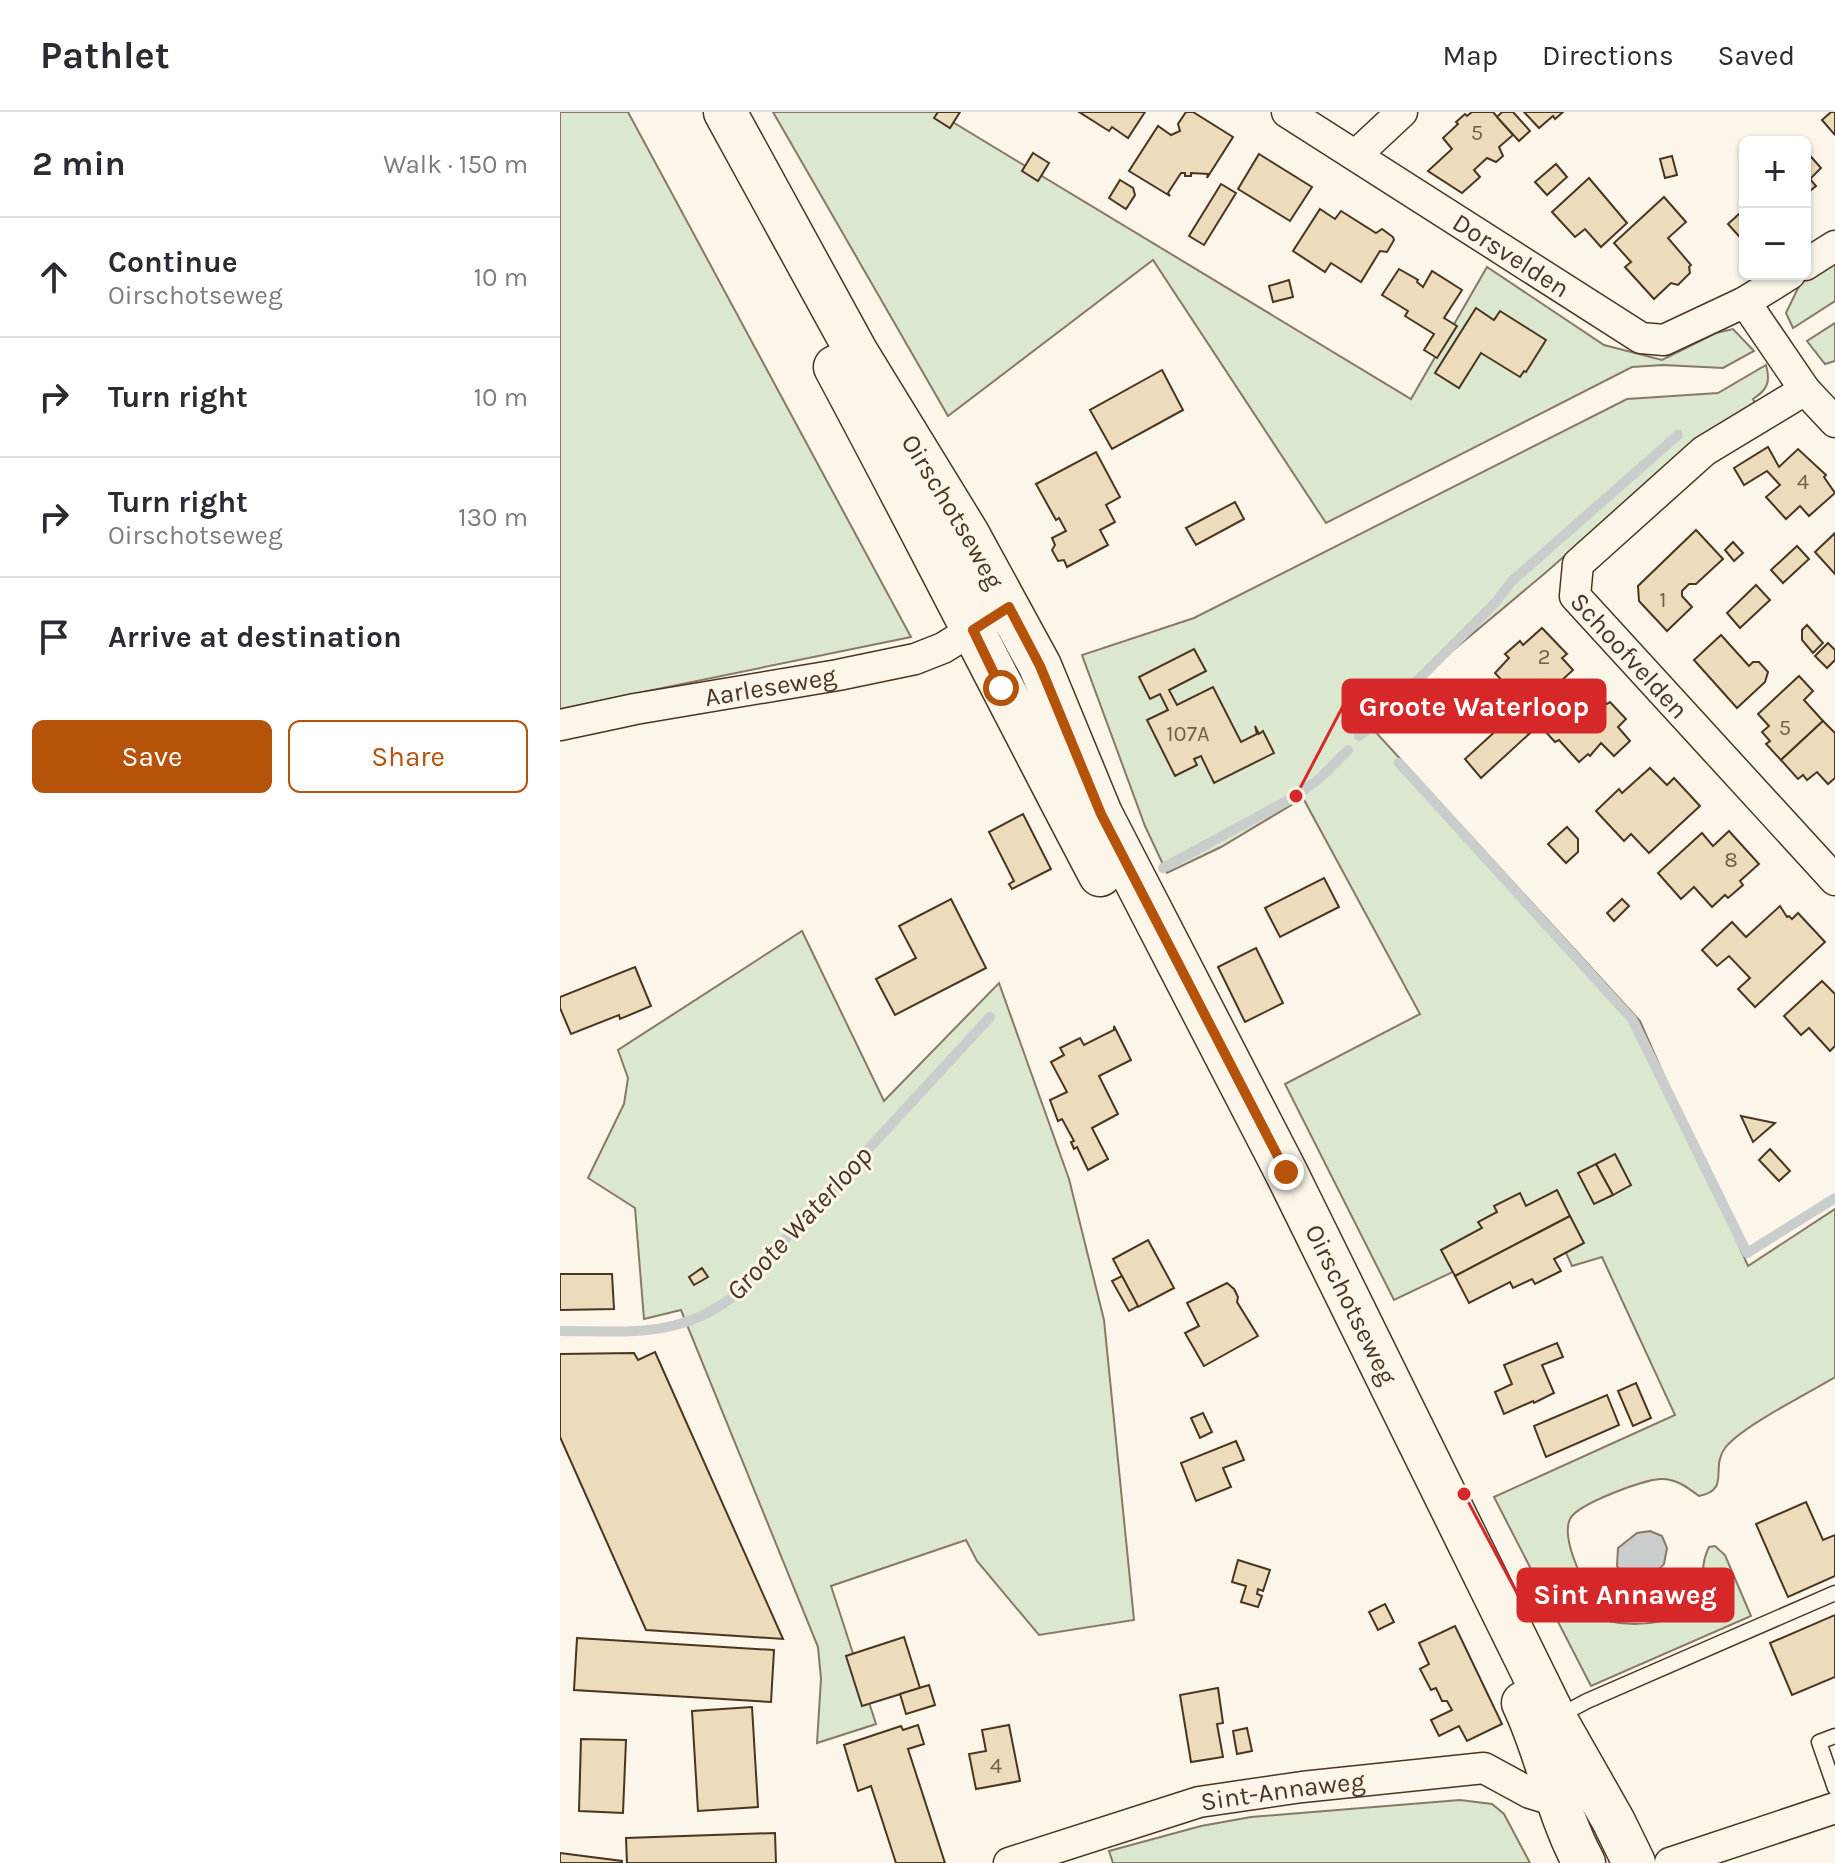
<!DOCTYPE html>
<html lang="en">
<head>
<meta charset="utf-8">
<style>
	:root { --surface:#fff; --page:#f7f7f7; --text:#2b2b33; --muted:#7c7c81; --line:#e1e1e2; --accent:#b45309 }
	body { margin:0; font-family:Karla,sans-serif; background:var(--page); color:var(--text) }
	.controls { position:absolute; right:24px; top:24px; display:grid; overflow:hidden; border-radius:12px; box-shadow:0 2px 6px #0004 }
	.controls button { width:72px; height:72px; display:grid; place-items:center; padding:0; border:0; border-bottom:2px solid var(--line); background:var(--surface); color:var(--text); font:40px sans-serif }
	.stop { position:absolute; width:24px; height:24px; margin:-18px; border:6px solid #b45309; border-radius:50%; background:#fff }
	.stop.end { background:#b45309; border-color:#fff; box-shadow:0 2px 8px #0008 }
	.list { margin:0; padding:0; list-style:none }
	h2 { display:flex; justify-content:space-between; align-items:center; height:104px; margin:0; padding:0 32px; font-size:34px }
	h2 small { font-size:26px; font-weight:400; color:var(--muted) }
	.list li { display:grid; grid-template-columns:52px 1fr auto; gap:24px; align-items:center; box-sizing:border-box; height:120px; padding:0 32px; border-top:2px solid var(--line) }
	.list b { display:block; font-size:30px; white-space:nowrap }
	.list p { margin:0; font-size:26px; white-space:nowrap; color:var(--muted) }
	.list em { font-size:26px; font-style:normal; color:var(--muted) }
	.actions { display:flex; gap:16px; padding:24px 32px }
	.actions a { flex:1; padding:18px 0; border:2px solid var(--accent); border-radius:12px; text-align:center; font-size:28px; color:var(--accent) }
	.actions .main { background:var(--accent); color:#fff }
	.icon { flex:none; width:44px; height:44px; fill:none; stroke:currentColor; stroke-width:2; stroke-linecap:round; stroke-linejoin:round }
	.map { position:relative; flex:none; width:1275px; height:1751px; overflow:hidden }
	header { display:flex; align-items:center; gap:48px; box-sizing:border-box; height:112px; padding:0 40px; background:var(--surface); border-bottom:2px solid var(--line) }
	header strong { font-size:38px }
	nav { display:flex; gap:44px; margin-inline-start:auto; font-size:28px }
	main { display:flex }
	aside { flex:1; background:var(--surface) }
	.map>svg:first-child { display:block }
</style>
</head>
<body>
<header>
<strong>Pathlet</strong>
<nav><a>Map</a><a>Directions</a><a>Saved</a></nav>
</header>
<main>
<aside>
<h2>2 min<small>Walk · 150 m</small></h2>
<ul class="list">
<li><svg class="icon" aria-label="ahead" viewBox="0 0 24 24"><path d="M12 20V5M6 11l6-6 6 6"/></svg><div><b>Continue</b><p>Oirschotseweg</p></div><em>10 m</em></li>
<li><svg class="icon" aria-label="right" viewBox="0 0 24 24"><path d="M7 20v-9h11M14 6l5 5-5 5"/></svg><div><b>Turn right</b></div><em>10 m</em></li>
<li><svg class="icon" aria-label="right" viewBox="0 0 24 24"><path d="M7 20v-9h11M14 6l5 5-5 5"/></svg><div><b>Turn right</b><p>Oirschotseweg</p></div><em>130 m</em></li>
<li><svg class="icon" aria-label="arrive" viewBox="0 0 24 24"><path d="M6 21V4h12l-3 4 3 4H6"/></svg><div><b>Arrive at destination</b></div></li>
</ul>
<div class="actions"><a class="main">Save</a><a>Share</a></div>
</aside>
<div class="map">
<svg width="1275" height="1751" viewBox="0 0 1275 1751">
	<rect width="100%" height="100%" fill="#fbf6e9"/>
	<g fill="#dce7d0" stroke="#887966" stroke-width="2">
		<polygon points="0,0 68,0 351,525 0,597"/>
		<polygon points="213,0 376,0 851,287 927,155 1044,233 1102,248 1156,221 1173,217 1194,239 1163,256 1103,253 1072,255 766,411 593,148 388,304"/>
		<polygon points="1275,150 1275,189 1233,216 1226,201 1241,170"/>
		<polygon points="1275,211 1275,249 1265,252 1247,229"/>
		<path d="M1206 253C1211 270 1207 278 1193 287L1197 294 1135 330 984 462 867 560 811 615 1080 909 1188 1154 1275 1097V1265C1249 1281 1182 1314 1165 1336 1150 1356 1171 1378 1139 1384 1127 1375 1115 1366 1100 1367 1083 1368 1017 1392 1010 1407 999 1431 1033 1490 1048 1509 1082 1517 1120 1509 1148 1488 1149 1479 1145 1477 1144 1468 1142 1457 1144 1445 1149 1435L1155 1434 1165 1443 1191 1504 1031 1574 934 1385 1115 1303 1042 1145 1012 1154 993 1112 834 1188 725 972 860 902 743 686 661 735 607 761 585 714 522 543 634 506 1067 287 1158 281Z"/>
		<polygon points="242,819 324,989 439,871 509,1067 544,1208 574,1508 479,1523 417,1449 406,1428 271,1474 316,1612 257,1631 261,1567 258,1535 121,1198 84,1207 75,1096 28,1066 64,992 68,966 58,938"/>
		<polygon points="900,1688 932,1692 944,1702 970,1751 553,1751 549,1739 641,1714 691,1705"/>
	</g>
	<path fill="#c9cecd" stroke="#887966" stroke-width="2" d="M1090 1419 1102 1424 1107 1436 1104 1452C1095 1464 1077 1467 1063 1464L1057 1454 1058 1436 1077 1421Z"/>
	<g fill="none" stroke-linecap="round" stroke-linejoin="round">
		<g stroke="#c9cecd" stroke-width="10">
			<polyline points="813,613 936,490 952,469 1118,323"/>
			<polyline points="799,624 813,613 815,617"/>
			<polyline points="839,651 1072,907 1187,1141 1275,1086"/>
			<polyline points="603,756 736,684 760,666 788,638"/>
			<path d="M0 1219C64 1219 117 1227 171 1186L430 905"/>
		</g>
	</g>
	<g fill="#ecdcbc" stroke="#4a3520" stroke-width="2">
		<polygon points="378,0 400,0 390,16 374,6"/>
		<polygon points="519,0 585,0 568,26 552,15 549,19"/>
		<polygon points="626,0 633,0 673,25 647,66 648,62 631,61 631,64 625,64 625,61 621,61 608,81 610,84 569,59 598,14 611,23 620,19 618,12"/>
		<polygon points="912,0 933,0 953,23 939,35 943,44 936,50 927,46 914,58 920,65 902,81 868,59 892,37 883,26 898,12 896,10 905,2 907,4"/>
		<polygon points="942,0 953,0 970,19 959,29 937,5"/>
		<polygon points="964,0 1003,0 995,7 993,4 979,16"/>
		<polygon points="1271,0 1275,0 1275,23 1262,8"/>
		<polygon points="1245,38 1261,56 1250,67 1256,74 1245,83"/>
		<polygon points="473,41 489,51 478,69 462,59"/>
		<polygon points="699,42 752,75 730,109 678,77"/>
		<polygon points="1112,44 1117,63 1105,66 1100,47"/>
		<polygon points="996,52 1007,65 987,83 975,70"/>
		<polygon points="1029,66 1067,111 1041,135 1025,117 1015,125 992,100"/>
		<polygon points="560,68 573,76 575,83 566,97 549,86"/>
		<polygon points="661,72 676,81 644,133 629,124"/>
		<polygon points="1104,85 1126,110 1108,126 1131,153 1129,155 1130,161 1118,173 1111,171 1094,187 1065,155 1071,150 1054,131"/>
		<polygon points="760,97 775,107 781,99 816,121 822,117 833,125 834,128 827,140 820,139 801,170 771,151 765,160 733,139"/>
		<polygon points="1179,102 1185,108 1185,131 1168,112"/>
		<polygon points="839,157 858,168 857,170 863,175 872,159 902,178 884,206 897,214 877,246 864,238 874,222 845,204 848,199 822,183"/>
		<polygon points="729,168 733,185 713,190 709,174"/>
		<polygon points="916,196 934,208 940,199 986,228 966,260 964,259 960,265 921,241 899,276 875,261"/>
		<polygon points="602,258 623,298 552,337 530,298"/>
		<polygon points="1208,335 1219,355 1238,337 1266,363 1264,365 1275,381 1249,404 1240,394 1226,407 1206,385 1220,373 1207,359 1184,373 1174,356"/>
		<polygon points="536,340 560,385 546,393 555,410 540,418 548,433 507,455 504,448 498,449 492,438 495,433 492,426 506,419 499,406 496,408 476,372"/>
		<polygon points="675,390 684,407 636,433 626,416"/>
		<polygon points="1136,418 1163,447 1136,472 1129,472 1122,479 1122,484 1132,495 1107,519 1079,489 1078,474"/>
		<polygon points="1275,421 1275,462 1255,440"/>
		<polygon points="1173,430 1183,441 1174,449 1165,438"/>
		<polygon points="1237,434 1249,447 1223,471 1211,458"/>
		<polygon points="1196,473 1210,488 1180,516 1167,501"/>
		<polygon points="1247,513 1263,531 1253,541 1242,528 1242,518"/>
		<polygon points="982,516 1007,542 1002,546 1013,558 989,580 978,568 957,585 935,561 949,546 945,542 960,529 963,533"/>
		<polygon points="1161,523 1189,554 1193,550 1199,550 1208,560 1205,570 1177,596 1134,548"/>
		<polygon points="1268,531 1275,538 1275,548 1267,556 1255,544"/>
		<polygon points="634,537 646,559 609,578 617,593 653,575 681,630 697,622 695,614 699,622 703,619 714,641 654,671 641,644 634,647 637,653 615,664 587,608 608,598 600,582 590,587 579,565"/>
		<polygon points="1239,564 1253,579 1244,588 1263,609 1221,648 1206,632 1210,629 1202,620 1209,614 1198,602"/>
		<polygon points="1018,585 1030,597 1041,586 1047,592 1050,590 1066,607 1058,615 1070,629 1054,644 1041,631 1030,644 1028,642 1019,650 999,628 995,630 983,617"/>
		<polygon points="976,590 988,604 969,622 956,609"/>
		<polygon points="952,604 969,622 921,666 905,647"/>
		<polygon points="1263,609 1275,621 1275,666 1268,672 1257,660 1247,668 1243,663 1238,667 1221,648"/>
		<polygon points="1090,656 1107,673 1114,666 1140,694 1089,741 1071,722 1064,729 1036,699 1059,677 1062,681"/>
		<polygon points="463,702 491,757 452,777 449,772 454,769 429,720"/>
		<polygon points="1007,715 1018,727 1018,740 1006,751 988,732"/>
		<polygon points="1169,719 1199,752 1180,769 1183,773 1168,786 1165,783 1152,795 1134,775 1121,787 1098,761 1142,721 1153,734"/>
		<polygon points="764,766 779,795 720,825 705,796"/>
		<polygon points="391,787 426,856 335,903 316,867 356,846 339,814"/>
		<polygon points="1062,787 1069,794 1054,809 1047,801"/>
		<polygon points="1220,794 1227,805 1229,804 1232,807 1238,801 1265,830 1195,895 1178,877 1190,866 1169,844 1157,854 1142,838 1172,810 1186,825"/>
		<polygon points="696,836 723,891 685,910 658,855"/>
		<polygon points="75,855 91,894 60,907 59,903 11,922 0,896 0,885"/>
		<polygon points="1262,869 1275,882 1275,934 1270,939 1249,916 1241,923 1224,904"/>
		<polygon points="554,914 571,948 539,964 558,1002 532,1016 548,1047 528,1058 517,1035 514,1037 511,1030 514,1029 502,1007 498,1009 490,988 507,980 491,950 504,943 500,936 520,926 524,933 554,918"/>
		<polygon points="1181,1004 1205,1009 1215,1011 1193,1030"/>
		<polygon points="1210,1037 1230,1059 1219,1069 1199,1048"/>
		<polygon points="1055,1042 1071,1073 1053,1083 1036,1052"/>
		<polygon points="1036,1052 1053,1083 1034,1092 1018,1061"/>
		<polygon points="997,1078 1010,1104 895,1164 881,1138 922,1116 918,1110 937,1100 934,1094 960,1081 966,1094"/>
		<polygon points="1010,1104 1024,1131 994,1147 1001,1159 975,1172 972,1167 953,1176 950,1170 909,1191 895,1164"/>
		<polygon points="588,1128 614,1176 578,1195 553,1147"/>
		<polygon points="142,1156 148,1165 134,1173 129,1165"/>
		<polygon points="0,1162 52,1162 54,1197 0,1198"/>
		<polygon points="562,1164 578,1194 569,1199 552,1169"/>
		<polygon points="667,1171 674,1177 678,1185 677,1190 698,1224 644,1254 625,1221 639,1214 627,1191"/>
		<polygon points="997,1231 1003,1245 982,1253 994,1281 974,1291 973,1289 944,1302 935,1280 952,1272 944,1253"/>
		<polygon points="95,1240 223,1527 86,1518 0,1325 0,1242 74,1241 78,1248"/>
		<polygon points="1076,1271 1091,1306 1073,1314 1058,1279"/>
		<polygon points="1047,1283 1059,1313 986,1345 974,1314"/>
		<polygon points="643,1301 652,1320 640,1326 631,1306"/>
		<polygon points="676,1329 684,1348 663,1356 671,1375 636,1389 621,1351"/>
		<polygon points="1246,1390 1263,1428 1275,1423 1275,1464 1228,1485 1196,1412"/>
		<polygon points="678,1448 710,1458 703,1479 698,1477 697,1482 702,1484 698,1495 681,1490 686,1474 672,1470"/>
		<polygon points="825,1492 834,1510 818,1518 809,1500"/>
		<polygon points="1275,1503 1275,1565 1232,1583 1210,1531"/>
		<polygon points="895,1514 942,1612 907,1629 899,1614 879,1624 871,1608 892,1598 887,1589 882,1589 876,1576 871,1578 860,1557 869,1552 859,1531"/>
		<polygon points="344,1525 360,1576 302,1594 286,1544"/>
		<polygon points="17,1526 214,1538 211,1590 14,1578"/>
		<polygon points="369,1573 375,1593 346,1602 340,1582"/>
		<polygon points="658,1576 663,1611 657,1612 663,1645 631,1650 620,1583"/>
		<polygon points="192,1595 198,1695 138,1699 132,1599"/>
		<polygon points="358,1613 364,1632 348,1637 385,1751 336,1751 311,1674 298,1679 284,1633 341,1614 343,1618"/>
		<polygon points="449,1613 460,1669 416,1677 409,1642 426,1639 422,1618"/>
		<polygon points="687,1616 692,1639 677,1642 673,1619"/>
		<polygon points="21,1627 66,1628 63,1701 19,1699"/>
		<polygon points="215,1721 216,1751 67,1751 66,1726"/>
		<polygon points="0,1741 62,1749 62,1751 0,1751"/>
	</g>
	<g fill="none" stroke-linecap="round" stroke-linejoin="round">
		<defs>
			<g id="service">
				<polyline points="997,1605 1027,1589 1275,1481"/>
				<polyline points="1275,1624 1259,1630 1275,1676"/>
			</g>
			<g id="minor">
				<path id="s1" d="M727 0 1081 226 1104 228 1185 190"/>
				<polyline points="796,43 842,0"/>
				<polyline points="1245,153 1275,134"/>
				<polyline points="1230,162 1185,190 1245,278 1275,310"/>
				<path id="s2" d="M1245 278 1144 339 1018 452 1015 484 1275 768"/>
				<path id="s3" d="M0 613 75 597 278 563 355 547 383 536 427 509"/>
				<path id="s4" d="M449 1751 639 1690 742 1675 924 1656 970 1681 996 1689"/>
				<polyline points="1110,1751 1275,1696"/>
			</g>
			<g id="secondary">
				<path id="s5" d="M165 0 297 241 408 422 480 554 541 702 726 1060 995 1606 1054 1710 1074 1751"/>
				<path d="M275 255C365 423 451 594 540 763"/>
				<path d="M963 1591C988 1643 996 1700 1024 1751"/>
			</g>
		</defs>
		<use href="#service" stroke="#4a3520" stroke-width="17"/>
		<use href="#minor" stroke="#4a3520" stroke-width="33"/>
		<use href="#secondary" stroke="#4a3520" stroke-width="45"/>
		<use href="#service" stroke="#fbf6e9" stroke-width="14"/>
		<use href="#minor" stroke="#fbf6e9" stroke-width="30"/>
		<use href="#secondary" stroke="#fbf6e9" stroke-width="42"/>
	</g>
	<g fill="none" stroke-linecap="round" stroke-linejoin="round">
		<polyline stroke="#b45309" stroke-width="10" points="441,576 413,518 449,495 480,554 541,702 726,1060"/>
	</g>
	<g text-anchor="middle" dominant-baseline="central" stroke-width="6" stroke-linejoin="round" paint-order="stroke">
		<g font-size="22" fill="#725f47">
			<text x="917" y="21">5</text>
			<text x="1243" y="370">4</text>
			<text x="1103" y="488">1</text>
			<text x="984" y="545">2</text>
			<text x="1225" y="616">5</text>
			<text x="628" y="622">107A</text>
			<text x="1171" y="748">8</text>
			<text x="436" y="1654">4</text>
		</g>
		<g font-size="26" fill="#4a3520" stroke="#fbf6e9">
			<text stroke="none"><textPath href="#s1" startOffset="266">Dorsvelden</textPath></text>
			<text stroke="none"><textPath href="#s5" startOffset="460">Oirschotseweg</textPath></text>
			<text stroke="none"><textPath href="#s2" startOffset="400">Schoofvelden</textPath></text>
			<text stroke="none"><textPath href="#s3" startOffset="214">Aarleseweg</textPath></text>
			<text stroke="none"><textPath href="#s5" startOffset="1348">Oirschotseweg</textPath></text>
			<text stroke="none"><textPath href="#s4" startOffset="284">Sint-Annaweg</textPath></text>
		</g>
		<g font-size="28" font-style="italic" fill="#4a3520" stroke="#fbf6e9">
			<text transform="translate(239 1111) rotate(-47)">Groote Waterloop</text>
		</g>
	</g>
	<path fill="none" stroke="#d62828" stroke-width="3" d="M736 684L783 594M904 1382L958 1483"/>
	<g fill="#d62828" stroke="#fbf6e9" stroke-width="3">
		<circle cx="736" cy="684" r="8"/>
		<circle cx="904" cy="1382" r="8"/>
	</g>
	<g fill="#d62828" stroke="#d62828" stroke-width="3">
		<rect x="783" y="568" width="262" height="52" rx="8"/>
		<rect x="958" y="1457" width="215" height="52" rx="8"/>
	</g>
	<g font-size="28" text-anchor="middle" font-weight="bold" fill="#fff">
		<text x="914" y="604">Groote Waterloop</text>
		<text x="1065" y="1492">Sint Annaweg</text>
	</g>
</svg>
<div class="controls">
<button>+</button>
<button>−</button>
</div>
<div class="stop" style="left:441px;top:576px"></div>
<div class="stop end" style="left:726px;top:1060px"></div>
</div>
</main>
</body>
</html>
